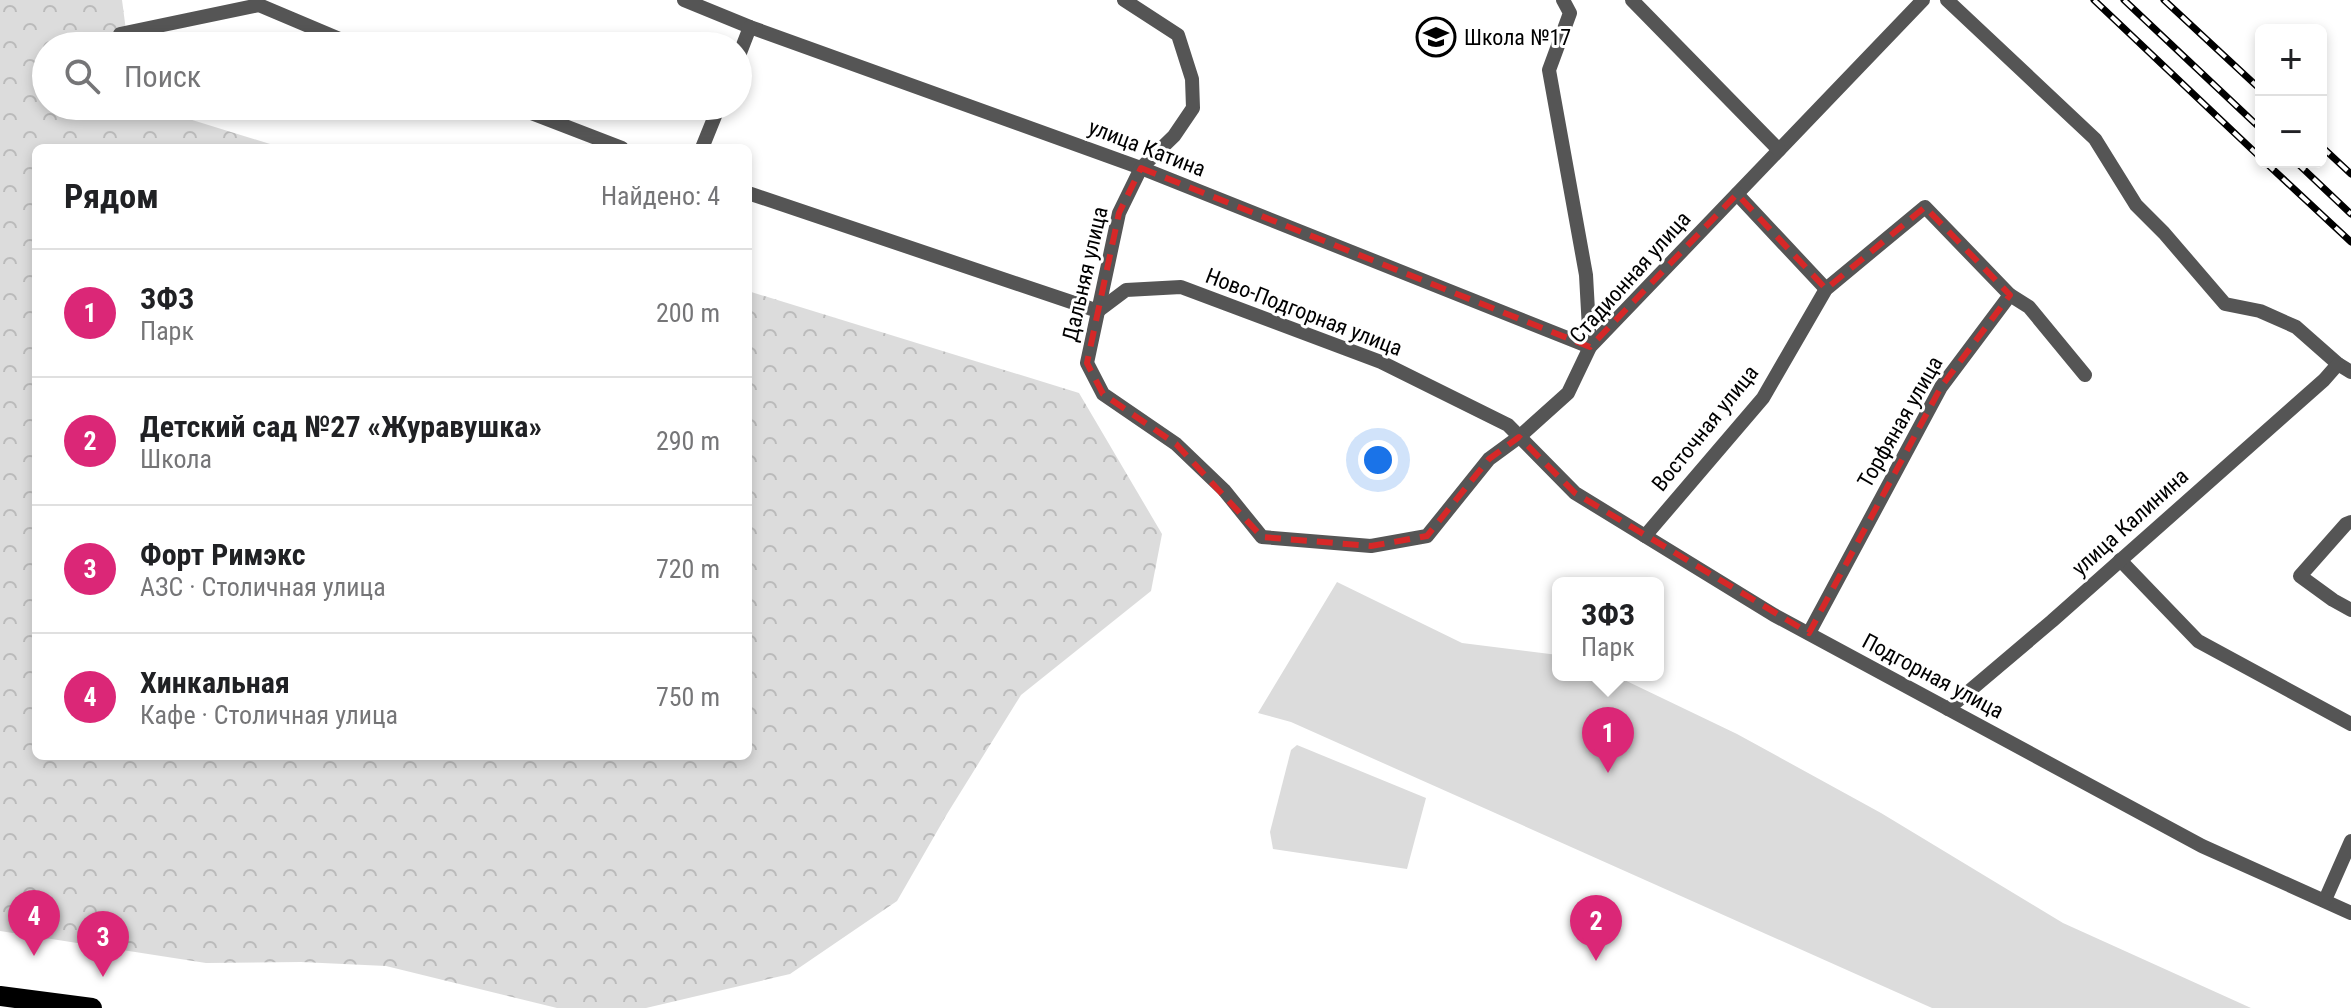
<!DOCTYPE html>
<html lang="ru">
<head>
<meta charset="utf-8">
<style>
	:root { --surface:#fff; --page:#f2f2f2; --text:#202124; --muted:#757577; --line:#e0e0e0; --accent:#db2777 }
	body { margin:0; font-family:"Roboto Condensed",sans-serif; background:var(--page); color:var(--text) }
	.controls { position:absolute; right:24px; top:24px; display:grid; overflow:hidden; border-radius:12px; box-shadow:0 4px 12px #0003 }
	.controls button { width:72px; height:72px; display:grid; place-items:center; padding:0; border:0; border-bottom:2px solid var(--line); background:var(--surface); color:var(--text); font:40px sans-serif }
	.you { position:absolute; left:1378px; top:460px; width:28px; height:28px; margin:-20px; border:6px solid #fff; border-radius:50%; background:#1a73e8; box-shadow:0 0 0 12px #1a73e833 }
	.badge { display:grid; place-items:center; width:52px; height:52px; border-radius:50%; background:var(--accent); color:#fff; font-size:26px; font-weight:700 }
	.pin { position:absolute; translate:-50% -66px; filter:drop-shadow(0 2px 4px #0008) }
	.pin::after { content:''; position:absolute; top:42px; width:28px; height:24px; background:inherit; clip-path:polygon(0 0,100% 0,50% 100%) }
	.popup { position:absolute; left:1552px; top:577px; width:112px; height:104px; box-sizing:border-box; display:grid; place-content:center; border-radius:12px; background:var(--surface); filter:drop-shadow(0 2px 6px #0005); font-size:26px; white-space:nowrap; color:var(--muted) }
	.popup b { font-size:30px; color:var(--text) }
	.popup::after { content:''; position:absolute; left:50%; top:100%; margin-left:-16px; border:16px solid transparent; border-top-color:var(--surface) }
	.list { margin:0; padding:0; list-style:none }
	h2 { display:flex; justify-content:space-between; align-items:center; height:104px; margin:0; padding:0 32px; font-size:34px }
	h2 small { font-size:26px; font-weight:400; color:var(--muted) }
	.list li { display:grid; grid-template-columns:52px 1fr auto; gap:24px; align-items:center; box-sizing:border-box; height:128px; padding:0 32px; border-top:2px solid var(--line) }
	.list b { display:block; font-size:30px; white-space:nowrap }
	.list p { margin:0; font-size:26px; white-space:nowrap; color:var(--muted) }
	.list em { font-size:26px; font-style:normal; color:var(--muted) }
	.icon { flex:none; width:44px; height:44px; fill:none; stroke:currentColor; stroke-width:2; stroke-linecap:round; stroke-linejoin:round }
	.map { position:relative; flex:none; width:2351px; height:1008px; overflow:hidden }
	.search { position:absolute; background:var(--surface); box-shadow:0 4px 12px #0003; left:32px; top:32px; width:720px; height:88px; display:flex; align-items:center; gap:20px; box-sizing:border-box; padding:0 28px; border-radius:44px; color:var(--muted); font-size:30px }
	.panel { position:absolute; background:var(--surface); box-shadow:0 4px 12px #0003; left:32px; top:144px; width:720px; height:616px; border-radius:12px }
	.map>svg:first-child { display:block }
</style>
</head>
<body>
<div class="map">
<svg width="2351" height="1008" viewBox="0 0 2351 1008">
	<defs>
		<pattern id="forest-crowns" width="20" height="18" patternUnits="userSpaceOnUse" patternTransform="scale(2)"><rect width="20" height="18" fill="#dcdcdc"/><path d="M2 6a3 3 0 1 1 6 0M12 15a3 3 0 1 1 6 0" fill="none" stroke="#bbb"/></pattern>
	</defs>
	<rect width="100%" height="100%" fill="#fff"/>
	<polygon fill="url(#forest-crowns)" points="0,0 122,0 128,46 46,46 46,106 147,106 283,148 36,148 36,756 748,756 748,291 1079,393 1162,534 1151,591 1021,695 947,814 897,901 790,974 646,1008 557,1008 386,966 301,962 206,963 0,931"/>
	<g fill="#dcdcdc">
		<polygon points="1337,582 1462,643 1558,655 1558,675 1614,675 1737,734 1881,813 2063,923 2251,1008 1932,1008 1291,722 1258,713"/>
		<polygon points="1297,745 1426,798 1407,869 1273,849 1270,832 1291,750"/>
	</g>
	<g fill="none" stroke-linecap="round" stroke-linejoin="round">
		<g stroke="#555" stroke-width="14">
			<polyline points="684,0 750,27 1141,168 1590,347 1586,275 1549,70 1570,13 1563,0"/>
			<polyline points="1124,0 1178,35 1192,79 1193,108 1174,136 1141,168 1119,213 1087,363 1103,394 1176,444 1224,490 1262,537 1371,546 1427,536 1489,459 1519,437 1568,393 1590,347 1923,0"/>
			<polyline points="1632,0 1779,150"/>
			<polyline points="1947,0 2095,139 2136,205 2164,233 2225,304 2260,311 2296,327 2338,364 2351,372"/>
			<polyline points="120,34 259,5 356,46"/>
			<polyline points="738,58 750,27"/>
			<polyline points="513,106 622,148"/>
			<polyline points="702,148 719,106"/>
			<polyline points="748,193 1098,311"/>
			<polyline points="1737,194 1826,289"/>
			<polyline points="1098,311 1126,290 1181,287 1381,362 1508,425 1575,493 1774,615 2202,846 2351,913"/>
			<polyline points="2351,522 2346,524 2300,576 2333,600 2351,610"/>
			<polyline points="1645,536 1763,398 1826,289 1925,207 2010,295"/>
			<polyline points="2120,560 2198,641 2351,724"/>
			<polyline points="1809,633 1941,387 2010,295 2029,307 2085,375"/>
			<polyline points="1948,709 2052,621 2324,380 2338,364"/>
			<polyline points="2325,900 2351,841"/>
		</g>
		<polyline stroke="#000" stroke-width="20" points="0,996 92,1008"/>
		<defs>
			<g id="rail">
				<polyline points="2094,0 2261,158"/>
				<polyline points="2124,0 2261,129"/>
				<polyline points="2164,0 2261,90"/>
				<polyline points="2321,146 2351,174"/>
				<polyline points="2265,162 2351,242"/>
				<polyline points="2296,162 2351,214"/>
			</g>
		</defs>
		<use href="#rail" stroke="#000" stroke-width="7"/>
		<use href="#rail" stroke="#fff" stroke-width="4" stroke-dasharray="12" stroke-linecap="butt"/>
	</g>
	<path fill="none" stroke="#d62828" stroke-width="6" stroke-dasharray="16 10" stroke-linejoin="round" d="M1141 168 1590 347 1737 194 1826 289 1925 207 2010 295 1941 387 1809 633 1575 493 1519 437 1489 459 1427 536 1371 546 1262 537 1176 444 1103 394 1087 363 1119 213Z"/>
	<defs>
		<symbol id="school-ring" viewBox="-11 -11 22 22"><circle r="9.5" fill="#fff" stroke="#000" stroke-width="1.5"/><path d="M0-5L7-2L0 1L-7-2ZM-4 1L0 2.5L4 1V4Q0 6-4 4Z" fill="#000"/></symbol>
	</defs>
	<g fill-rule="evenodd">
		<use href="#school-ring" x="1414" y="15" width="44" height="44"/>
	</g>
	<g text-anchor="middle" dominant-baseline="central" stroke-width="6" stroke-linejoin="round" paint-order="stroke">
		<g font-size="22" fill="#000" stroke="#fff" text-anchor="start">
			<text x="1464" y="37">Школа №17</text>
		</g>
		<g font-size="22" fill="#000" stroke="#fff">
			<text transform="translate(1147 148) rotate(21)">улица Катина</text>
			<text transform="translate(1085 274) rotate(-77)">Дальняя улица</text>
			<text transform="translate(1630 277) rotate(-48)">Стадионная улица</text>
			<text transform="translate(1304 312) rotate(21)">Ново-Подгорная улица</text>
			<text transform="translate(1900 422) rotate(-60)">Торфяная улица</text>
			<text transform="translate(1705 428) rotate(-51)">Восточная улица</text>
			<text transform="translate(2130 522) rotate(-42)">улица Калинина</text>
			<text transform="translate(1933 676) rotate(28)">Подгорная улица</text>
		</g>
	</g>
</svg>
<div class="controls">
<button>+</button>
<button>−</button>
</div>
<div class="you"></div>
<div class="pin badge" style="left:1608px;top:773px">1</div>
<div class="popup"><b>ЗФЗ</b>Парк</div>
<div class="pin badge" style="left:1596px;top:961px">2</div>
<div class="pin badge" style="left:103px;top:977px">3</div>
<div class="pin badge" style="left:34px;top:956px">4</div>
<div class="search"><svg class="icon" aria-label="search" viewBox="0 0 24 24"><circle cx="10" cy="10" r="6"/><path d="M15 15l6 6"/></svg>Поиск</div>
<section class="panel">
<h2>Рядом<small>Найдено: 4</small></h2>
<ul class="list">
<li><span class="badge">1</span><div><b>ЗФЗ</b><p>Парк</p></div><em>200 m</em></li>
<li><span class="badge">2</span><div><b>Детский сад №27 «Журавушка»</b><p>Школа</p></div><em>290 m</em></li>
<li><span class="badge">3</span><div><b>Форт Римэкс</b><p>АЗС · Столичная улица</p></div><em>720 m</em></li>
<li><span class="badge">4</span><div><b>Хинкальная</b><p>Кафе · Столичная улица</p></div><em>750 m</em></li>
</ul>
</section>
</div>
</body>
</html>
